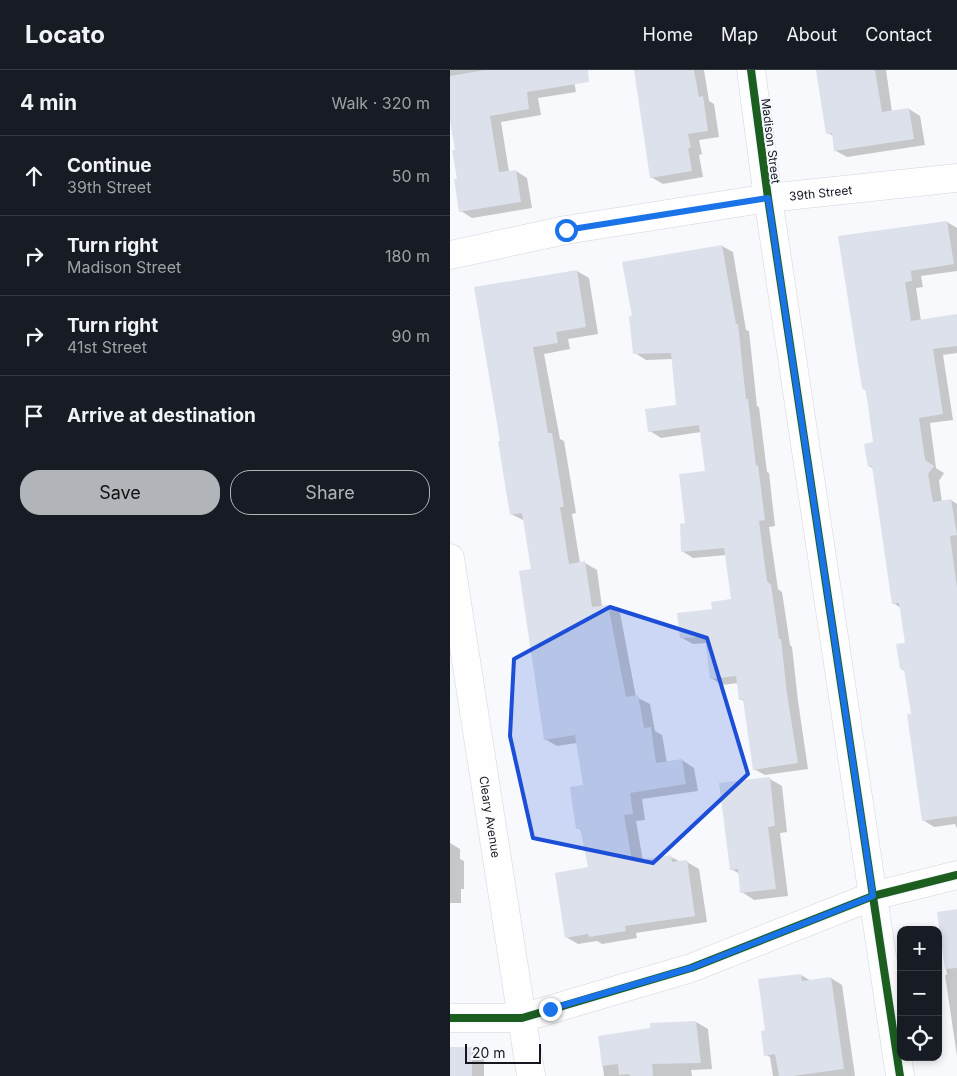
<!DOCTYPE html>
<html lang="en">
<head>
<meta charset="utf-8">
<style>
	:root { --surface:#171b24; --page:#242831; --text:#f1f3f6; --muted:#9ea1a6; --line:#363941; --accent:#b1b4b8 }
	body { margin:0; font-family:Inter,sans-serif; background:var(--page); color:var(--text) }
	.controls { position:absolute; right:15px; bottom:15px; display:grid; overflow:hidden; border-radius:10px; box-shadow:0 2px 8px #0003 }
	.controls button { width:45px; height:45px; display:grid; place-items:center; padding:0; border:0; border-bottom:1px solid var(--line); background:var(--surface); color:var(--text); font:25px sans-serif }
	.scale { position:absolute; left:15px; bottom:12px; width:76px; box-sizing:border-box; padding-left:5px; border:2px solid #141720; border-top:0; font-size:14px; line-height:18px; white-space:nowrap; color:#141720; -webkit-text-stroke:4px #f6f8fd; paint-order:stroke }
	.stop { position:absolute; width:15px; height:15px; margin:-11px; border:4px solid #1a73e8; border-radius:50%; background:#fff }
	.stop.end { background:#1a73e8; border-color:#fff; box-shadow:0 1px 5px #0008 }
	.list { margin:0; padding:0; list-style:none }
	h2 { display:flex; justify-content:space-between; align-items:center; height:65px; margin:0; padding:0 20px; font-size:21px }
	h2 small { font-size:16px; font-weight:400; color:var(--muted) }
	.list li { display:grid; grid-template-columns:32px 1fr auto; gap:15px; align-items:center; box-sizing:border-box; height:80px; padding:0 20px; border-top:1px solid var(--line) }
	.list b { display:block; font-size:19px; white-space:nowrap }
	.list p { margin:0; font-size:16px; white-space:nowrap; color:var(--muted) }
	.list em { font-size:16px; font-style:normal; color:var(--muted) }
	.actions { display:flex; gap:10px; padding:15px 20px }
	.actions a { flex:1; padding:11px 0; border:1px solid var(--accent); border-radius:20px; text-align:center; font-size:18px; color:var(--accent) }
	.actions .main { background:var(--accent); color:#111 }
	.icon { flex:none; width:28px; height:28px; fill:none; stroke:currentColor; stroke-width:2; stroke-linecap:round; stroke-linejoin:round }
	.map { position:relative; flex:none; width:507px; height:1006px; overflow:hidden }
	header { display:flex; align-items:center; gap:30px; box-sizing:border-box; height:70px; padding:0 25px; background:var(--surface); border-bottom:1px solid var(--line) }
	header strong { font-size:24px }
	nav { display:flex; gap:28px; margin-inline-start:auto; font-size:18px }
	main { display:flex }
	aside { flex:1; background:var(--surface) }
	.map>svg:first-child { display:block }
</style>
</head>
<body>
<header>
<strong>Locato</strong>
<nav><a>Home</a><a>Map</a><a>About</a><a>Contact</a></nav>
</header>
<main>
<aside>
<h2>4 min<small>Walk · 320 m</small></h2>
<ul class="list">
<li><svg class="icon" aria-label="ahead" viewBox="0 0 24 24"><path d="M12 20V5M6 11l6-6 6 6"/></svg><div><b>Continue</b><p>39th Street</p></div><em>50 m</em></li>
<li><svg class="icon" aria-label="right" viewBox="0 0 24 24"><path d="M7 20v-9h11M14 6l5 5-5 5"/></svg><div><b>Turn right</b><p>Madison Street</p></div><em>180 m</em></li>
<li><svg class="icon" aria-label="right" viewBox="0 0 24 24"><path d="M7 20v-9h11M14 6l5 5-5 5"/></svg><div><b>Turn right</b><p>41st Street</p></div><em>90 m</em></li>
<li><svg class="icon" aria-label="arrive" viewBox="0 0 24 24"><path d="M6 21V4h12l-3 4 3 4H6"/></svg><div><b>Arrive at destination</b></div></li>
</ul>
<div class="actions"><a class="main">Save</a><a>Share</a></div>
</aside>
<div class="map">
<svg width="507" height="1006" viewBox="0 0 507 1006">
	<rect width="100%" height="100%" fill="#f7f9fc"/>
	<g fill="#0003">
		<polygon points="0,0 122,0 126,22 88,28 91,45 51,52 59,102 66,101 77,108 82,138 22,148 11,141 6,81 0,43"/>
		<polygon points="185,0 254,0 259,31 264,34 269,67 249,70 252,84 249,85 253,107 213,114 201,107"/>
		<polygon points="368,0 436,0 442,42 459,39 470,46 475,75 397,87 386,81 384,66 377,63"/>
		<polygon points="497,152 507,158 507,201 471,206 473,217 466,218 471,251 507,245 507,283 493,285 503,350 480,353 486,398 494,403 489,411 492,432 501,430 507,434 507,758 505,754 484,757 473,750 462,645 456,601 451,599 456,574 451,538 443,533 424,399 419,396 425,374 390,168"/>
		<polygon points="272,176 283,182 296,260 299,261 307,336 309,337 317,402 319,403 325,456 319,457 328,519 332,522 340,575 342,577 348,631 358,699 315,705 304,699 294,631 290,629 288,613 272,615 261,608 257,573 243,574 232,568 264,540 283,530 276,485 243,488 232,481 257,402 251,362 211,368 200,361 228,336 223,289 196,290 185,283 183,247"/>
		<polygon points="127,201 139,208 148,264 118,269 120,279 94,284 110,369 114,371 126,443 122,444 130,493 135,493 147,500 152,537 158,536 170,543 186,627 200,634 205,661 212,665 217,693 232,690 244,698 248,721 192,729 195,750 186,751 193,791 221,787 231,792 237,792 249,799 257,852 186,863 187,868 152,874 147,871 128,874 116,867 139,798 132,761 128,758 135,716 127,673 107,676 95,669 83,500 75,451 61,444 51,372 25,218"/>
		<polygon points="320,709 332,716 337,762 330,763 338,826 304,830 292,822 290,804 281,799"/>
		<polygon points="0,773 10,779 10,789 14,791 14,819 11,819 11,833 0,833"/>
		<polygon points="507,840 507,986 495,905 497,905 488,843"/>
		<polygon points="351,905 361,911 381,908 392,915 405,1006 323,1006 320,987 316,985 316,962"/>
		<polygon points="246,952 258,959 262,999 241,1000 242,1006 154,1006 149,967"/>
		<polygon points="0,978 22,978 34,985 34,1006 0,1006"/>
	</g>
	<g fill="#dde1eb">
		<polygon points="35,0 138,0 139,12 77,22 79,39 40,46 49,102 66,100 71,132 9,142 4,109 7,109 2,80 5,80 0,51 0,6"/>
		<polygon points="184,0 244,0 249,27 253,26 258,61 238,64 241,78 238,78 242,101 200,108"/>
		<polygon points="366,0 425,0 432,42 459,38 464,69 384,81 382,63 376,64"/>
		<polygon points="497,151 504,194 461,201 462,211 455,212 461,251 507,244 507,276 483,279 493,344 469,348 475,390 484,396 478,404 483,432 501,429 507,465 500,466 507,518 507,746 472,751 457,644 461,644 454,599 450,599 446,574 455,573 449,533 442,534 422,396 418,397 414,374 423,372 416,321 412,318 388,166"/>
		<polygon points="272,175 286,254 288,254 296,329 298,329 306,396 308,395 315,450 309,451 317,511 321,515 329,569 331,569 337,624 348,693 303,700 293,629 289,630 286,606 260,609 255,567 230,568 227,543 262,539 261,532 281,529 274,478 231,482 230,454 235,453 229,404 255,401 249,355 198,362 195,339 226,335 221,283 183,284 179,246 182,246 172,192"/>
		<polygon points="127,200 136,257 106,262 108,273 83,277 98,363 102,363 114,437 110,437 119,494 135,491 142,537 158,535 176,627 188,625 194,658 201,657 206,693 232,689 236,714 180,723 183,744 174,745 182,791 221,785 222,792 237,790 245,846 175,856 176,861 139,867 138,864 115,868 105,803 138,797 130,758 126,759 120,717 133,715 125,665 94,670 69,501 81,499 72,443 60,445 48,371 50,371 24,217"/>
		<polygon points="320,707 325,756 318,757 326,819 290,823 288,799 280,800 269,713"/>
		<polygon points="507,839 507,898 495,899 487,842"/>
		<polygon points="351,904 352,911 381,907 394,999 343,1006 329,1006 325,984 314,986 311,961 315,960 308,909"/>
		<polygon points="246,951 251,993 202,994 203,1006 180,1006 179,1004 169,1005 168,994 152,996 148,966 200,958 200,953"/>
		<rect x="0" y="977" width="22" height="29"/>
	</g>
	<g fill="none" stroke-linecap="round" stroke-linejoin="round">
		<defs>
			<g id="minor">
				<polyline points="301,0 318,128 450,1006"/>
				<path id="s1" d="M0 185 116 160 318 128 507 108"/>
				<polyline points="0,948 72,948 241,898 423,826 507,805"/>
			</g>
			<g id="tertiary">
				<path id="s2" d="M0 488 81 1006"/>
			</g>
		</defs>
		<use href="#minor" stroke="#d3d5dc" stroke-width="29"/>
		<use href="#tertiary" stroke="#d3d5dc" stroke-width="29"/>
		<use href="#minor" stroke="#fefeff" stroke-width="28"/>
		<use href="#tertiary" stroke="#fefeff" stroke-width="28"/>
		<defs>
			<g id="cycleway">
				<polyline points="301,0 318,128 450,1006"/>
				<polyline points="0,948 72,948 241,898 423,826 507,805"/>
			</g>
		</defs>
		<use href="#cycleway" stroke="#f6f8fd" stroke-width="11"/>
		<use href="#cycleway" stroke="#1b5e20" stroke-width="8"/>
	</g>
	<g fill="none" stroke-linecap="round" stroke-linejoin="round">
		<polyline stroke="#1a73e8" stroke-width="6" points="100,939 241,898 423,826 318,128 116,160"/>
	</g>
	<path fill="#1d4ed8" fill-opacity="0.2" stroke="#1d4ed8" stroke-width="4" stroke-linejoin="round" d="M160 537 257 568 298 704 203 793 83 768 60 666 64 589Z"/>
	<g text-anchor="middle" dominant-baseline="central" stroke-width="4" stroke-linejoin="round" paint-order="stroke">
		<g font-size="12" fill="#141720" stroke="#f6f8fd">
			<text transform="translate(321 71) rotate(83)">Madison Street</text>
			<text stroke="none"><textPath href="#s1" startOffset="376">39th Street</textPath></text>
			<text stroke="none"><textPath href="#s2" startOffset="262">Cleary Avenue</textPath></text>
		</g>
	</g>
</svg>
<div class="controls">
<button>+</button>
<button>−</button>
<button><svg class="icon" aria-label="locate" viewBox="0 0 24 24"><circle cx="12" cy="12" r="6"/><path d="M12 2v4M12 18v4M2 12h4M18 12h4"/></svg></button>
</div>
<div class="scale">20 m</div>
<div class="stop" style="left:116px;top:160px"></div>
<div class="stop end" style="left:100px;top:939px"></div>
</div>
</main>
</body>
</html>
